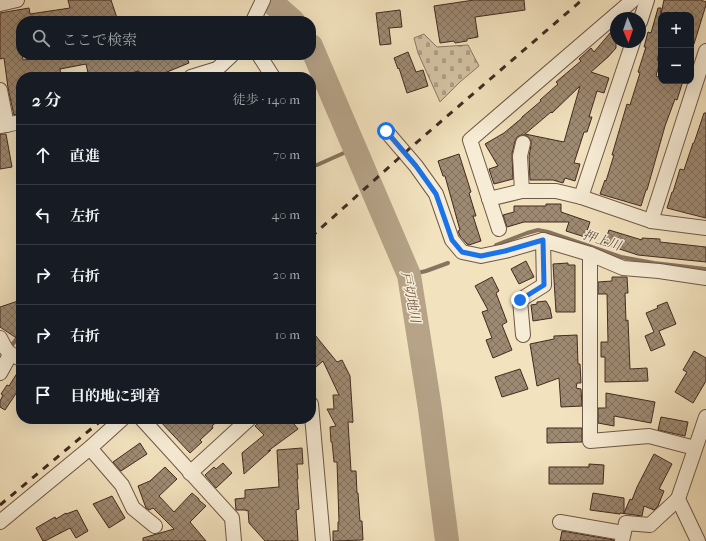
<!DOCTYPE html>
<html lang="ja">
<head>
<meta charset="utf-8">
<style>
	:root { --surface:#171b24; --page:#242831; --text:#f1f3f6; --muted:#9ea1a6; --line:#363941 }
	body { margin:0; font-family:"IM FELL French Canon","Noto Serif JP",serif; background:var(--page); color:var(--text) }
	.controls { position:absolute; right:12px; top:12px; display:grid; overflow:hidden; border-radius:8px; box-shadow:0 4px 16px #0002 }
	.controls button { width:36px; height:36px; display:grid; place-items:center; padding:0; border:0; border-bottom:1px solid var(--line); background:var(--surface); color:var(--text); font:20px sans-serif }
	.compass { position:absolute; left:610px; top:12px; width:36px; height:36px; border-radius:50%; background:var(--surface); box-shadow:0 4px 16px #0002; rotate:178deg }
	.stop { position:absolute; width:12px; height:12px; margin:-9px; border:3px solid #1a73e8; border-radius:50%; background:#fff }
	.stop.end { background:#1a73e8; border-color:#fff; box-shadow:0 1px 4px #0008 }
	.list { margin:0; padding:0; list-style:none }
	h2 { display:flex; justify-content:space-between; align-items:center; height:52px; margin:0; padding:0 16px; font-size:17px }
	h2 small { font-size:13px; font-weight:400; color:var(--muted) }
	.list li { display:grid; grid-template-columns:26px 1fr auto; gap:12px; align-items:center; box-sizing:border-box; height:60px; padding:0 16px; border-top:1px solid var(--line) }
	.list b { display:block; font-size:15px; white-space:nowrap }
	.list em { font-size:13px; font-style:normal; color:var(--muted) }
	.icon { flex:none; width:22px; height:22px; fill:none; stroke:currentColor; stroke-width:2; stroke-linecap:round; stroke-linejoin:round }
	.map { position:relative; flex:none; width:706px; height:541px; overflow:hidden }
	.search { position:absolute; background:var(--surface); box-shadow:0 4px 16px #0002; left:16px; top:16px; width:300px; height:44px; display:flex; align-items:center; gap:10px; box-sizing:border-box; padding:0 14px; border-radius:16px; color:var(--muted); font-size:15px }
	.panel { position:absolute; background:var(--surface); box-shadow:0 4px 16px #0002; left:16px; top:72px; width:300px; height:352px; border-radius:16px }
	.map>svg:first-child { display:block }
</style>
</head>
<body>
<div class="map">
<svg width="706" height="541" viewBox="0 0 706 541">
	<defs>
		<pattern id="cemetery-stones" width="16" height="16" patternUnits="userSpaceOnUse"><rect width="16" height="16" fill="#d4c3a3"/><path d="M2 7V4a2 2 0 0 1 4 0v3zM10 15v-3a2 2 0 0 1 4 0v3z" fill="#ae9f84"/></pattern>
		<pattern id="building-cross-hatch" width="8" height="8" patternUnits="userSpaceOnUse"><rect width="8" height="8" fill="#9e8a72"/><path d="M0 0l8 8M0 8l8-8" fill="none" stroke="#82715d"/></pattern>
	</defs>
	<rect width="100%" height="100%" fill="#f2e2be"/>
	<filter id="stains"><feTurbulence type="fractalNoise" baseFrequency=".005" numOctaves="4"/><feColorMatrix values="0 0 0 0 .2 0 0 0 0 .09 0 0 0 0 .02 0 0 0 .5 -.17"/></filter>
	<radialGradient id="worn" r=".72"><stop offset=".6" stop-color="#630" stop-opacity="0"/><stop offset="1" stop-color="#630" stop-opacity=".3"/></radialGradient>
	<polygon fill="url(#cemetery-stones)" stroke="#8c7662" points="424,34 437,47 468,45 479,66 461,81 440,102 418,53 414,38"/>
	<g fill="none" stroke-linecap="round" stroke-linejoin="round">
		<g stroke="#88735e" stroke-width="4">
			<polyline points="317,165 355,148"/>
			<polyline points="496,245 527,233 538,230 548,232 621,257 654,263 706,269"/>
			<polyline points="409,275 426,271 448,263"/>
			<polyline points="12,345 21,333"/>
		</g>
		<g stroke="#b6a388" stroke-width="24">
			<polyline points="269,0 293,21"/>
			<polyline points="311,46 409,275 430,409 447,541"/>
		</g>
	</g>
	<g fill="url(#building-cross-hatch)" stroke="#432a20" fill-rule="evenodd">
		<polygon points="68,0 111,0 118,21 21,21 21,34 18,39 21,51 21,55 22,55 23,60 48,57 47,55 186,55 189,63 167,72 147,77 141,77 139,71 116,77 89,77 86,64 60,69 61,77 21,77 21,113 14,115 8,88 4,58 0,59 0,13 29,8 30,14 70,8"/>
		<polygon points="474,0 524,0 525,10 475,17 478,37 467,39 467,41 455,43 454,41 440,43 434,6"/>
		<polygon points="664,0 701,0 706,2 706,5 694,44 691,44 691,15 661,15 661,47 657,60 660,61 656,76 661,78 661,81 683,81 677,100 675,99 665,126 647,190 646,190 641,206 600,194 605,180 606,181 614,155 612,155 627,104 630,105 640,73 638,72 646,47 644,47 648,32 651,33 658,8 661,8 661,14"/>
		<polygon points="400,10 402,27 389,28 391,44 380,45 376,13"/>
		<path d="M616 26V48L608 57 591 72 609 78 604 93 597 91 589 117H592L587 132H584L574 163 580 164 575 181 565 178 563 183 553 180H530L529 157 531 145V141L528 137 525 135H521L517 137 515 141 512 154 513 179 494 184 489 169 498 166 485 144 504 133 522 118V117L541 101 540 100 558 84 556 82 581 61 579 59 591 48 594 52ZM580 86 564 142 525 134 551 112 552 113Z"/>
		<polygon points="408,52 416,72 423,70 428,86 407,93 399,68 398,69 394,58"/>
		<polygon points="704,113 706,113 706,218 686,213 667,208 672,192 673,192 680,169 684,170 693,143 694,143"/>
		<polygon points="0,134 6,134 12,167 0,169"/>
		<polygon points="459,154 471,192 469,193 476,216 473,216 481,241 469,245 467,244 460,236 458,231 460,230 445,176 443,176 438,161"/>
		<polygon points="546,204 561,204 561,212 590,222 585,237 566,231 569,222 524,222 507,227 503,215 514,212 514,206 546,206"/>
		<polygon points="609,230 642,240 642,238 660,239 660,242 706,247 706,262 638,255 604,244"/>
		<polygon points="526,261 534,277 519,284 511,269"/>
		<polygon points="568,263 568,265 575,265 575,312 556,312 553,264"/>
		<polygon points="492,277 499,291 496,293 507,322 502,325 512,350 493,358 486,340 492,338 482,312 488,310 475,286"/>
		<polygon points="612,277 627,277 628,293 625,293 626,321 628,320 630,369 647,368 648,381 605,382 605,357 601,357 601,342 608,342 607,294 598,294 598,282 612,281"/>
		<polygon points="21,300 21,341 0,327 0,307"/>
		<polygon points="546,301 550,308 552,318 533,321 531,305 537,304 537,302"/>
		<polygon points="667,302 676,324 659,331 665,345 651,351 645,336 654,332 646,313 658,308 657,306"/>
		<polygon points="311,335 312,337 315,335 337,362 342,360 350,376 353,422 352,423 352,422 348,422 351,471 356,471 357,493 358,493 360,521 362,521 363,540 333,541 333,531 338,531 338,522 339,522 337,462 334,462 332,442 331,442 330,427 336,426 327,409 334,409 333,395 339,395 323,361 316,367 311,362"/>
		<polygon points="577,335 578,364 580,364 581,383 577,383 576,388 581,389 582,406 561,407 559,378 537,386 530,344 554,339 554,336"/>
		<polygon points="694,351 706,358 706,381 693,403 675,392 687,372 683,370"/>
		<polygon points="21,367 21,386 5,410 0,407 0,401 3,395 1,394 7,385 9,386"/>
		<polygon points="520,369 528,389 502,397 495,377"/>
		<polygon points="606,393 655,402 651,423 614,416 614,426 598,423 598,408 606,408"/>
		<polygon points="661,417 688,422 685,436 658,430"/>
		<polygon points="158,419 220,419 212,426 213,428 200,440 202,442 190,453"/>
		<polygon points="263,419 290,419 298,429 268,451 271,450 244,474 242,453 264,435 255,426"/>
		<polygon points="547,428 582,428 582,442 547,443"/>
		<polygon points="140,443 147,454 121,471 113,462"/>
		<polygon points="302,448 303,464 297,464 298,479 297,479 299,509 296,510 298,541 265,541 249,523 248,510 246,511 246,510 236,510 235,499 245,498 245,490 279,487 277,450"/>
		<polygon points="654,454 672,464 659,489 664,491 658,506 654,510 644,506 642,516 620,513 620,514 590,510 593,493 624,498 624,513 630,499 632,500 637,487"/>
		<polygon points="223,463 232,473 216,488 205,475 214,467 216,469"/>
		<polygon points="589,464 604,465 603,484 549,484 549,467 589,467"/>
		<polygon points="165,467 177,479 159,496 174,512 192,493 199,499 199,501 200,501 206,506 190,522 206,541 143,541 143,538 174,529 153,508 149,510 146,508 138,486 150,481"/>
		<polygon points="112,496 125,518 109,528 93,504"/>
		<polygon points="77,510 88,531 76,538 70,528 45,541 43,541 36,528 55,517 56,519 66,513 66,514"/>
		<polygon points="562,531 614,540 614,541 560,541"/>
	</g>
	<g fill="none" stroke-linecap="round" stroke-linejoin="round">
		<defs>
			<g id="minor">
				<polyline points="0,4 17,0"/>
				<polyline points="253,21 263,0"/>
				<polyline points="640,22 647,0"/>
				<polyline points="259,55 273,77"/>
				<polyline points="191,77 217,69 232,55"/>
				<polyline points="0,90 7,125"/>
				<polyline points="0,126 21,122"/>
				<polyline points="386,131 416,166 436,194 452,240 462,252 481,256 505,251 543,240"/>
				<polyline points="522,191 520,156 523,143"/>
				<polyline points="581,197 633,42"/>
				<polyline points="489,199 522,191 556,191 581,197 651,221 706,228"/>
				<polyline points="651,221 706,51"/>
				<polyline points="499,229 470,140 633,0"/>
				<polyline points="590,254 590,441 649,436 695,448"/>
				<polyline points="523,335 520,300 544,285 543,240 590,254 623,268 659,271 706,278"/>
				<path d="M0 338C7 352 7 353 21 359"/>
				<polyline points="0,373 10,355"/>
				<polyline points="311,404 323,541"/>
				<polyline points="142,419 232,518 234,541"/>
				<polyline points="90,448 122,485 133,508 155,526"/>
				<polyline points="190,473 249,419"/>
				<polyline points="0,522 90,448 122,419"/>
				<polyline points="560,522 623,533"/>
				<polyline points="622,541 626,523 650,525 678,499"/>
				<polyline points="698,541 678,499 706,417"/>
			</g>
		</defs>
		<use href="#minor" stroke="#6f5848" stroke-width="16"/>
		<use href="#minor" stroke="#f7ecd5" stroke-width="14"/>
		<g stroke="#432a20" stroke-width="3" stroke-dasharray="7 7" stroke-linecap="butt">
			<polyline points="311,237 409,149 582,0"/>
			<polyline points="0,505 103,419"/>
		</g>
	</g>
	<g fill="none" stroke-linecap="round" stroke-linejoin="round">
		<polyline stroke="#1a73e8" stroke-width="5" points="386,131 416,166 436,194 452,240 462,252 481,256 505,251 543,240 544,285 520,300"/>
	</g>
	<g text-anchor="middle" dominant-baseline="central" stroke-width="3" stroke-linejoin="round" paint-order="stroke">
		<g font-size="13" font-style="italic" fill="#664e3f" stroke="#f7ecd5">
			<text transform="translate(602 240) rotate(18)">押上川</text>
			<text transform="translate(411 297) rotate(79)">戸切地川</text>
		</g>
	</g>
	<rect width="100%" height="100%" filter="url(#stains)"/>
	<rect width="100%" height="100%" fill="url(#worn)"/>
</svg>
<div class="controls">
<button>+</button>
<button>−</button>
</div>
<svg class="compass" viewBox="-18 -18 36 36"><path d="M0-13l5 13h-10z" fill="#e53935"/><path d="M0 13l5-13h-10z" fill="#9ea1a6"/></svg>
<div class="stop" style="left:386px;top:131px"></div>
<div class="stop end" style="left:520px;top:300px"></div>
<div class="search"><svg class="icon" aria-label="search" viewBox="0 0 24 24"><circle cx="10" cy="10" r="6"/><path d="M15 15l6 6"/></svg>ここで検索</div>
<section class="panel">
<h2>2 分<small>徒歩 · 140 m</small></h2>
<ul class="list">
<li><svg class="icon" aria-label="ahead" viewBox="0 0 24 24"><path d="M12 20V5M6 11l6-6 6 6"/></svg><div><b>直進</b></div><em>70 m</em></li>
<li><svg class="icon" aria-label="left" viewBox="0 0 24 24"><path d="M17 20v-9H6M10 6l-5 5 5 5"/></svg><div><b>左折</b></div><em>40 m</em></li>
<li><svg class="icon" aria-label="right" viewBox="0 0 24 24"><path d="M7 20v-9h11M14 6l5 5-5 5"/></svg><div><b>右折</b></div><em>20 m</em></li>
<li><svg class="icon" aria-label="right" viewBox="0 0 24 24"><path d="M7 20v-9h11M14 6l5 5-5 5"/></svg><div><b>右折</b></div><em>10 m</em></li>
<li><svg class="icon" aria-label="arrive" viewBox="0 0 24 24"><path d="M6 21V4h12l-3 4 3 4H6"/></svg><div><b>目的地に到着</b></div></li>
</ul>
</section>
</div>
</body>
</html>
